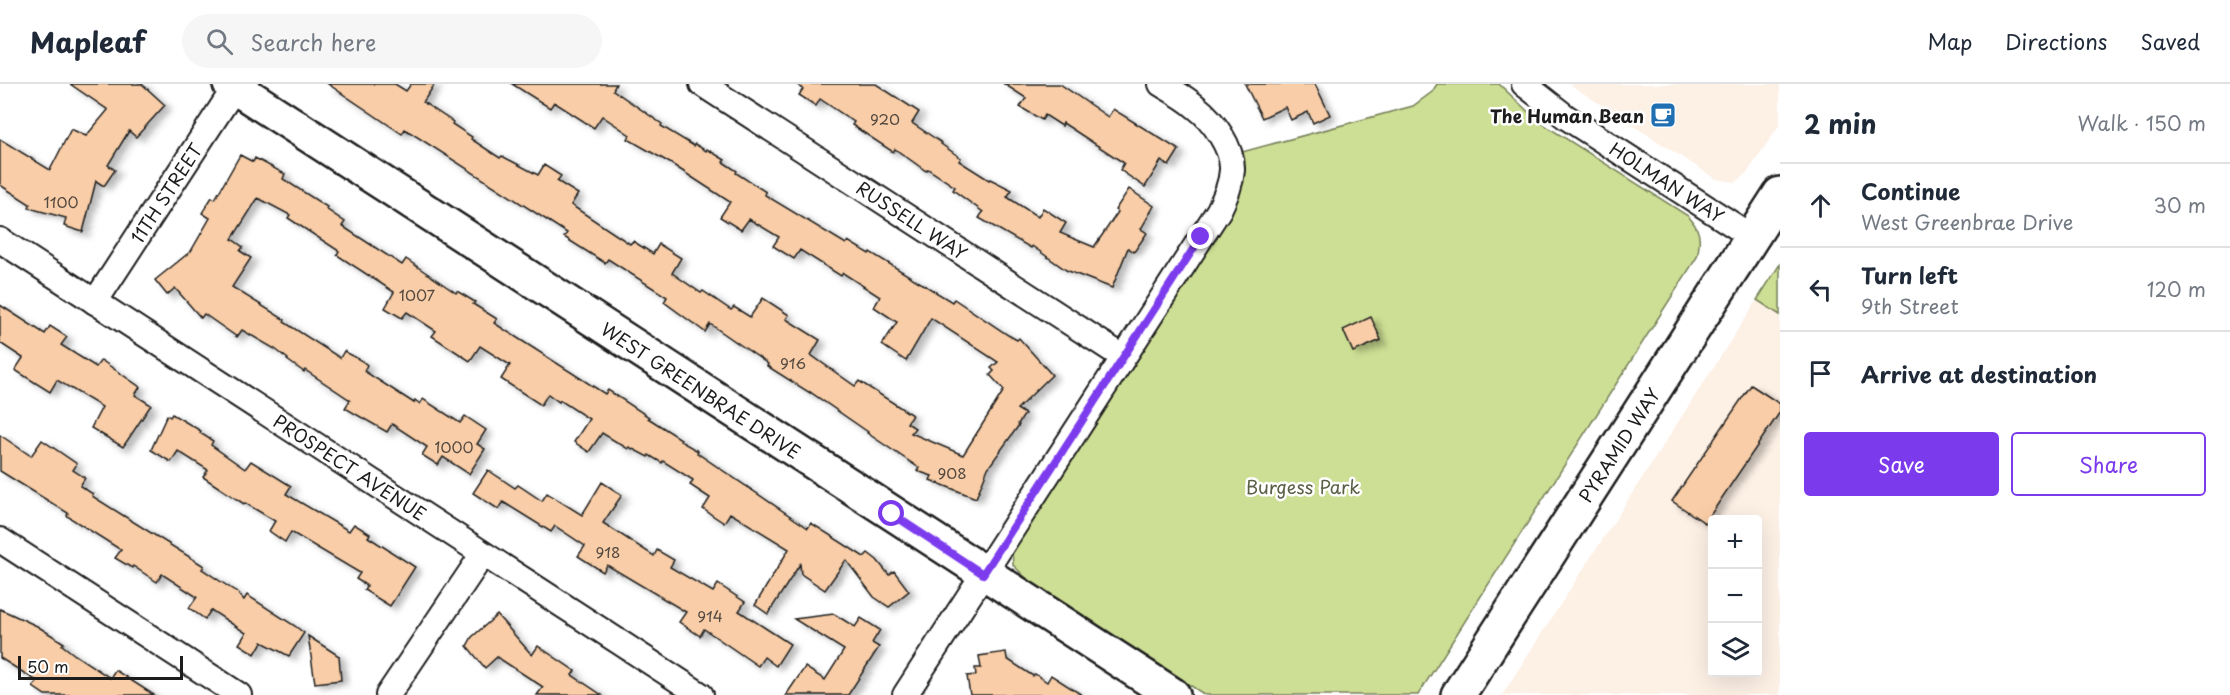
<!DOCTYPE html>
<html lang="en">
<head>
<meta charset="utf-8">
<style>
	:root { --surface:#fff; --page:#f6f6f7; --text:#1f2937; --muted:#747a83; --line:#e0e1e3; --accent:#7c3aed }
	body { margin:0; font-family:"Playpen Sans",sans-serif; background:var(--page); color:var(--text) }
	.controls { position:absolute; right:18px; bottom:18px; display:grid; overflow:hidden; border-radius:6px; box-shadow:0 6px 24px #0002 }
	.controls button { width:54px; height:54px; display:grid; place-items:center; padding:0; border:0; border-bottom:2px solid var(--line); background:var(--surface); color:var(--text); font:30px sans-serif }
	.scale { position:absolute; left:18px; bottom:15px; width:165px; box-sizing:border-box; padding-left:6px; border:3px solid #1c1c1c; border-top:0; font-size:16px; line-height:21px; white-space:nowrap; color:#1c1c1c; -webkit-text-stroke:4px #fff; paint-order:stroke }
	.stop { position:absolute; width:18px; height:18px; margin:-14px; border:4px solid #7c3aed; border-radius:50%; background:#fff }
	.stop.end { background:#7c3aed; border-color:#fff; box-shadow:0 2px 6px #0008 }
	.list { margin:0; padding:0; list-style:none }
	h2 { display:flex; justify-content:space-between; align-items:center; height:78px; margin:0; padding:0 24px; font-size:26px }
	h2 small { font-size:20px; font-weight:400; color:var(--muted) }
	.list li { display:grid; grid-template-columns:39px 1fr auto; gap:18px; align-items:center; box-sizing:border-box; height:84px; padding:0 24px; border-top:2px solid var(--line) }
	.list b { display:block; font-size:22px; white-space:nowrap }
	.list p { margin:0; font-size:20px; white-space:nowrap; color:var(--muted) }
	.list em { font-size:20px; font-style:normal; color:var(--muted) }
	.actions { display:flex; gap:12px; padding:18px 24px }
	.actions a { flex:1; padding:14px 0; border:2px solid var(--accent); border-radius:6px; text-align:center; font-size:21px; color:var(--accent) }
	.actions .main { background:var(--accent); color:#fff }
	.icon { flex:none; width:33px; height:33px; fill:none; stroke:currentColor; stroke-width:2; stroke-linecap:round; stroke-linejoin:round }
	.map { position:relative; flex:none; width:1780px; height:611px; overflow:hidden }
	header { display:flex; align-items:center; gap:36px; box-sizing:border-box; height:84px; padding:0 30px; background:var(--surface); border-bottom:2px solid var(--line) }
	header strong { font-size:28px }
	nav { display:flex; gap:33px; margin-inline-start:auto; font-size:21px }
	.search { width:420px; height:54px; background:var(--page); display:flex; align-items:center; gap:15px; box-sizing:border-box; padding:0 21px; border-radius:33px; color:var(--muted); font-size:22px }
	main { display:flex }
	aside { flex:1; background:var(--surface) }
	.map>svg:first-child { display:block }
</style>
</head>
<body>
<header>
<strong>Mapleaf</strong>
<div class="search"><svg class="icon" aria-label="search" viewBox="0 0 24 24"><circle cx="10" cy="10" r="6"/><path d="M15 15l6 6"/></svg>Search here</div>
<nav><a>Map</a><a>Directions</a><a>Saved</a></nav>
</header>
<main>
<div class="map">
<svg width="1780" height="611" viewBox="0 0 1780 611">
	<defs>
		<filter id="shadow"><feDropShadow dx="6" dy="4" stdDeviation="3" flood-color="#0004"/></filter>
	</defs>
	<rect width="100%" height="100%" fill="#fff"/>
	<filter id="ink" filterUnits="userSpaceOnUse"><feTurbulence type="fractalNoise" baseFrequency=".0167" numOctaves="2"/><feDisplacementMap in="SourceGraphic" scale="12" xChannelSelector="R" yChannelSelector="G"/><feConvolveMatrix kernelMatrix="1 2 1 2 8 2 1 2 1" color-interpolation-filters="sRGB"/></filter>
	<g filter="url(#ink)">
		<g fill="#fdf0e5" fill-rule="evenodd">
			<polygon points="1569,0 1780,0 1780,40 1747,89 1736,98 1716,95"/>
			<path d="M1757 216 1780 231V611H1502ZM1712 436H1758V588H1712Z"/>
		</g>
		<g fill="#cddf94" stroke="#747e58" stroke-width="1.5">
			<path d="M1437 0H1499L1538 37 1688 132C1701 146 1701 156 1697 173L1418 611H1205L1028 496 1013 481 1012 465 1228 133C1239 112 1244 92 1242 68L1413 22 1432 8Z"/>
			<polygon points="1780,180 1780,231 1757,216"/>
		</g>
		<g fill="#f8cda7" stroke="#1c1c1c" stroke-width="1.5" filter="url(#shadow)">
			<polygon points="70,0 142,0 165,21 136,53 129,47 108,81 115,86 104,102 96,97 83,148 64,142 66,134 29,124 30,120 0,101 0,55 50,86 71,45 86,52 108,26"/>
			<polygon points="328,0 395,0 406,7 411,0 435,0 423,18 453,38 452,40 472,53 471,55 500,74 502,72 538,91 544,81 561,92 557,97 578,110 571,121 630,160 633,157 653,170 659,160 681,174 672,189 701,209 703,207 731,226 734,223 750,233 763,214 789,231 786,235 820,256 811,271 855,302 859,297 912,331 907,339 915,344 911,349 963,371 1004,306 990,291 994,287 991,284 998,278 931,234 906,277 882,261 897,238 874,223 880,213 843,189 841,192 800,166 794,175 773,162 779,153 749,135 741,146 720,133 730,118 670,79 628,55 630,51 602,32 594,44 554,18 550,24 512,0 616,0 613,6 662,40 661,42 694,62 695,60 706,67 707,65 725,76 723,78 737,87 736,89 766,108 765,111 846,160 848,157 869,170 870,168 952,218 954,215 1008,251 1017,256 1019,254 1052,291 1017,325 1025,330 1018,340 1019,341 988,384 976,414 930,396 932,392 917,387 919,384 867,349 868,348 810,308 810,309 767,282 768,280 710,240 705,248 664,218 667,213 608,175 605,179 564,153 567,149 405,45 402,50"/>
			<polygon points="796,0 876,0 919,28 912,39 942,59 941,60 961,74 959,77 989,96 990,95 1012,106 1007,113 1038,133 1043,124 1066,139 1060,149 1094,163 1118,128 1115,126 1129,105 1154,122 1141,145 1147,149 1134,168 1128,164 1112,204 1066,186 1032,162 1031,164 979,134 983,128 953,106 955,103 928,85 926,87 895,65 893,68 852,41 854,38 820,15 816,22 799,11 803,5"/>
			<polygon points="1004,0 1060,0 1108,33 1113,25 1179,66 1169,82 1161,77 1145,103 1120,86 1124,79 1063,39 1062,42 1045,31 1042,36 1020,23 1026,14"/>
			<polygon points="1245,0 1315,0 1330,31 1313,39 1308,28 1291,36 1285,23 1262,34"/>
			<polygon points="240,71 253,78 255,74 285,90 283,95 327,123 326,125 345,138 342,142 402,181 406,175 456,209 457,207 475,218 473,220 497,235 494,239 605,310 608,306 649,333 648,334 681,355 680,357 698,367 697,369 808,444 811,439 864,473 868,469 877,476 889,491 894,487 909,507 889,523 874,513 846,476 825,506 801,490 800,480 768,530 755,521 789,465 730,429 724,439 703,425 710,414 690,401 693,396 663,377 662,379 649,371 648,373 629,363 628,365 602,349 589,368 574,358 589,335 560,316 559,318 548,310 541,321 501,295 510,281 480,262 470,277 432,252 436,247 407,228 402,234 385,224 394,208 337,171 339,167 288,134 290,131 258,114 232,155 243,163 240,167 251,174 232,203 285,236 284,238 340,274 344,267 362,277 367,281 364,287 414,319 415,316 420,320 423,315 460,339 465,332 486,346 477,360 485,365 469,390 443,373 438,381 422,371 427,363 392,340 387,348 345,324 350,316 305,286 304,288 287,276 288,275 275,265 242,246 237,253 204,230 201,234 175,204 167,211 155,196 191,167 210,134 202,129 212,113 215,115"/>
			<polygon points="0,221 45,250 50,242 67,253 61,261 96,283 101,276 140,303 135,311 151,321 123,363 91,344 102,323 57,296 50,308 15,286 23,274 0,259"/>
			<polygon points="1371,233 1381,256 1353,268 1343,246"/>
			<polygon points="1751,301 1780,320 1780,328 1705,439 1672,417"/>
			<polygon points="172,330 201,347 200,349 213,357 211,361 245,385 251,377 291,402 286,410 349,447 354,440 370,450 368,453 415,483 390,522 364,506 367,502 356,495 360,489 291,448 285,458 269,447 275,437 245,419 244,420 203,393 208,386 178,367 171,378 151,366 167,331 170,333"/>
			<polygon points="0,351 31,372 42,356 77,380 73,386 85,394 80,402 93,410 92,412 204,482 202,485 238,509 244,516 247,511 295,542 304,549 289,572 262,558 255,570 239,560 246,549 211,526 205,535 189,524 197,513 162,490 157,498 133,482 132,484 115,474 121,466 67,432 68,429 0,387"/>
			<polygon points="488,386 515,404 518,401 542,417 547,409 582,431 602,398 622,411 603,439 654,472 657,466 674,476 670,483 713,508 718,500 745,518 739,527 790,560 776,582 764,573 758,582 704,545 700,552 679,538 686,528 607,481 603,488 578,472 585,462 555,442 551,448 503,418 498,425 473,409"/>
			<polygon points="0,525 37,542 64,559 62,561 75,571 110,594 115,586 154,611 45,611 33,603 37,597 0,574"/>
			<polygon points="834,530 855,543 861,534 880,546 872,559 879,563 848,611 786,611 805,583 825,596 844,566 794,535"/>
			<polygon points="497,531 532,571 538,562 575,587 572,591 602,611 537,611 543,603 497,573 485,584 467,562 472,553"/>
			<polygon points="308,552 339,572 341,596 315,599"/>
			<polygon points="1006,568 1007,575 1033,592 1035,590 1047,598 1051,591 1082,611 970,611 967,592 976,591 975,584 981,584 979,572"/>
		</g>
		<g fill="none" stroke-linecap="round" stroke-linejoin="round">
			<defs>
				<g id="street">
					<polyline points="702,0 1123,273"/>
					<polyline points="1524,0 1566,33 1752,153"/>
					<polyline points="0,156 701,611"/>
					<polyline points="95,218 237,0"/>
					<polyline points="0,456 239,611"/>
					<polyline points="388,611 483,470"/>
					<path d="M905 611 1219 126C1225 113 1231 101 1232 86 1233 64 1213 36 1196 23 1186 14 1173 7 1161 0"/>
				</g>
				<polyline id="secondary" points="230,0 1173,611"/>
				<polyline id="primary" points="1458,611 1780,110"/>
			</defs>
			<use href="#street" stroke="#1c1c1c" stroke-width="28"/>
			<use href="#secondary" stroke="#1c1c1c" stroke-width="38"/>
			<use href="#primary" stroke="#1c1c1c" stroke-width="38"/>
			<use href="#street" stroke="#fff" stroke-width="24"/>
			<use href="#secondary" stroke="#fff" stroke-width="33"/>
			<use href="#primary" stroke="#fff" stroke-width="33"/>
		</g>
	</g>
	<g fill="none" stroke-linecap="round" stroke-linejoin="round" filter="url(#ink)">
		<polyline stroke="#7c3aed" stroke-width="8" points="892,430 983,490 1201,153"/>
	</g>
	<defs>
		<symbol id="cafe-square" viewBox="-11 -11 22 22"><rect x="-9" y="-9" width="18" height="18" rx="4" fill="#1f6fb2" stroke="#fff"/><path d="M-5.5-4.5H6V0H3Q3 3.5 0 3.5H-2.5Q-5.5 3.5-5.5 0ZM3-3.2v2h1.7v-2ZM-6 4.5H4V6H-6Z" fill="#fff"/></symbol>
	</defs>
	<g fill-rule="evenodd">
		<use href="#cafe-square" x="1648" y="16" width="30" height="30"/>
	</g>
	<g text-anchor="middle" dominant-baseline="central" stroke-width="5" stroke-linejoin="round" paint-order="stroke">
		<g font-size="15" fill="#53483f">
			<text x="885" y="34">920</text>
			<text x="61" y="117">1100</text>
			<text x="417" y="210">1007</text>
			<text x="793" y="278">916</text>
			<text x="454" y="362">1000</text>
			<text x="952" y="388">908</text>
			<text x="608" y="467">918</text>
			<text x="710" y="531">914</text>
		</g>
		<g font-size="18" font-weight="bold" fill="#1c1c1c" stroke="#fff" text-anchor="end">
			<text x="1644" y="31">The Human Bean</text>
		</g>
		<g font-size="18" fill="#1c1c1c" stroke="#fff">
			<text transform="translate(1667 98) rotate(33)">HOLMAN WAY</text>
			<text transform="translate(166 109) rotate(-57)">11TH STREET</text>
			<text transform="translate(912 136) rotate(33)">RUSSELL WAY</text>
			<text transform="translate(701 306) rotate(33)">WEST GREENBRAE DRIVE</text>
			<text transform="translate(1619 361) rotate(-57)">PYRAMID WAY</text>
			<text transform="translate(350 383) rotate(33)">PROSPECT AVENUE</text>
		</g>
		<g font-size="18" fill="#5a6046" stroke="#fff">
			<text x="1303" y="402">Burgess Park</text>
		</g>
	</g>
</svg>
<div class="controls">
<button>+</button>
<button>−</button>
<button><svg class="icon" aria-label="layers" viewBox="0 0 24 24"><path d="M12 4l9 5-9 5-9-5zM3 14l9 5 9-5"/></svg></button>
</div>
<div class="scale">50 m</div>
<div class="stop" style="left:892px;top:430px"></div>
<div class="stop end" style="left:1201px;top:153px"></div>
</div>
<aside>
<h2>2 min<small>Walk · 150 m</small></h2>
<ul class="list">
<li><svg class="icon" aria-label="ahead" viewBox="0 0 24 24"><path d="M12 20V5M6 11l6-6 6 6"/></svg><div><b>Continue</b><p>West Greenbrae Drive</p></div><em>30 m</em></li>
<li><svg class="icon" aria-label="left" viewBox="0 0 24 24"><path d="M17 20v-9H6M10 6l-5 5 5 5"/></svg><div><b>Turn left</b><p>9th Street</p></div><em>120 m</em></li>
<li><svg class="icon" aria-label="arrive" viewBox="0 0 24 24"><path d="M6 21V4h12l-3 4 3 4H6"/></svg><div><b>Arrive at destination</b></div></li>
</ul>
<div class="actions"><a class="main">Save</a><a>Share</a></div>
</aside>
</main>
</body>
</html>
